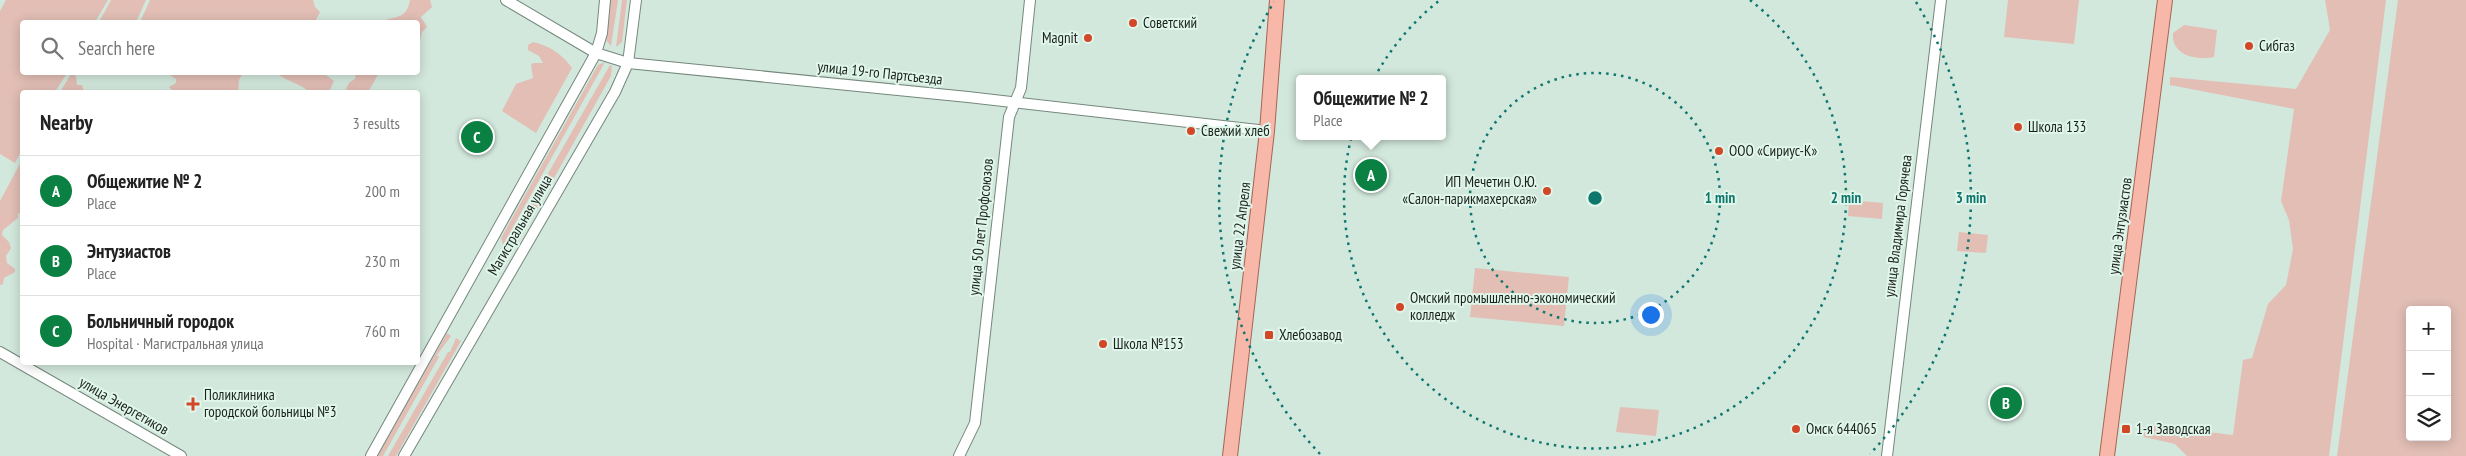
<!DOCTYPE html>
<html lang="en">
<head>
<meta charset="utf-8">
<style>
  body { margin:0; font-family:"PT Sans Narrow",sans-serif; background:#f6f6f6; color:#222 }
  .controls { position:absolute; right:15px; bottom:15px; display:grid; overflow:hidden; border-radius:5px; box-shadow:0 2px 12px #0003 }
  .controls button { width:45px; height:45px; display:grid; place-items:center; padding:0; border:0; border-bottom:1px solid #e0e0e0; background:#fff; color:#222; font:25px sans-serif }
  .you { position:absolute; left:1650px; top:314px; width:18px; height:18px; margin:-12px; border:4px solid #fff; border-radius:50%; background:#1a73e8; box-shadow:0 0 0 8px #1a73e833 }
  .badge { display:grid; place-items:center; width:32px; height:32px; border-radius:50%; background:#0b8043; color:#fff; font-size:16px; font-weight:700 }
  .pin { position:absolute; translate:-50% -50%; border:2px solid #fff; box-shadow:0 1px 5px #0006 }
  .popup { position:absolute; left:1296px; top:75px; width:150px; height:65px; box-sizing:border-box; display:grid; place-content:center; border-radius:5px; background:#fff; filter:drop-shadow(0 1px 4px #0005); font-size:16px; white-space:nowrap; color:#767676 }
  .popup b { font-size:19px; color:#222 }
  .popup::after { content:''; position:absolute; left:50%; top:100%; margin-left:-10px; border:10px solid transparent; border-top-color:#fff }
  .list { margin:0; padding:0; list-style:none }
  h2 { display:flex; justify-content:space-between; align-items:center; height:65px; margin:0; padding:0 20px; font-size:21px }
  h2 small { font-size:16px; font-weight:400; color:#767676 }
  .list li { display:grid; grid-template-columns:32px 1fr auto; gap:15px; align-items:center; box-sizing:border-box; height:70px; padding:0 20px; border-top:1px solid #e0e0e0 }
  .list b { display:block; font-size:19px; white-space:nowrap }
  .list p { margin:0; font-size:16px; white-space:nowrap; color:#767676 }
  .list em { font-size:16px; font-style:normal; color:#767676 }
  .icon { flex:none; width:28px; height:28px; fill:none; stroke:currentColor; stroke-width:2; stroke-linecap:round; stroke-linejoin:round }
  .map { position:relative; flex:none; width:2466px; height:456px; overflow:hidden }
  .search { position:absolute; background:#fff; box-shadow:0 2px 12px #0003; left:20px; top:20px; width:400px; height:55px; display:flex; align-items:center; gap:12px; box-sizing:border-box; padding:0 18px; border-radius:5px; color:#767676; font-size:19px }
  .panel { position:absolute; background:#fff; box-shadow:0 2px 12px #0003; left:20px; top:90px; width:400px; height:275px; border-radius:5px }
  .map>svg:first-child { display:block }
</style>
</head>
<body>
<div class="map">
<svg width="2466" height="456" viewBox="0 0 2466 456">
  <rect width="100%" height="100%" fill="#d3e8dd"/>
  <g fill="#e2beb5" fill-rule="evenodd">
    <path d="M 6,0 L 108,0 L 95,22 L 22,22 L 22,72 L 67,73 L 55,92 L 22,92 L 22,150 L 15,163 L 0,154 L 0,11 Z"/>
    <path d="M 111,0 L 146,0 L 136,22 L 99,22 Z"/>
    <path d="M 150,0 L 313,0 L 315,7 L 320,12 L 315,22 L 140,22 Z"/>
    <path d="M 410,0 L 430,0 L 432,7 L 421,17 L 427,27 L 422,32 L 418,48 L 418,22 L 380,22 C 395,15 406,21 410,0 Z"/>
    <path d="M 610,0 L 618,0 L 611,46 L 606,40 Z"/>
    <path d="M 622,0 L 627,0 L 622,42 L 616,47 Z"/>
    <path d="M 2008,0 L 2079,0 L 2074,44 L 2004,37 Z"/>
    <path d="M 2325,0 L 2386,0 L 2329,456 L 2187,456 L 2175,444 L 2144,437 L 2139,427 L 2156,426 L 2233,435 L 2243,360 L 2252,358 L 2268,304 L 2286,285 L 2293,249 L 2289,220 L 2281,201 L 2294,109 L 2170,85 L 2170,77 L 2296,89 L 2330,30 Z"/>
    <path d="M 2398,0 L 2466,0 L 2466,456 L 2337,456 ZM 2410,310 L 2447,310 L 2447,437 L 2410,437 Z"/>
    <path d="M 2184,25 L 2217,30 L 2214,57 C 2196,61 2171,55 2173,33 Z"/>
    <path d="M 533,42 C 550,46 562,54 572,68 L 536,133 L 502,111 L 516,84 L 533,78 L 531,65 L 533,63 L 543,63 L 539,56 L 528,50 L 528,45 Z"/>
    <path d="M 605,62 L 503,245 L 501,238 L 598,65 Z"/>
    <path d="M 610,65 L 612,66 L 611,76 L 516,246 L 506,247 Z"/>
    <path d="M 167,73 L 243,73 L 239,80 L 238,92 L 174,92 L 169,87 L 176,83 L 176,79 Z"/>
    <path d="M 277,73 L 323,73 L 334,81 L 329,92 L 309,92 C 301,83 286,82 277,73 Z"/>
    <path d="M 354,73 L 379,73 L 368,92 L 349,92 L 346,89 L 349,83 L 356,78 Z"/>
    <path d="M 71,74 L 76,76 L 77,85 L 82,85 L 84,92 L 60,92 Z"/>
    <path d="M 22,160 L 22,214 L 18,213 L 18,218 L 3,230 L 2,235 L 9,242 L 11,248 L 6,256 L 7,263 L 15,269 L 15,272 L 4,278 L 3,284 L 0,285 L 0,201 Z"/>
    <path d="M 1849,200 L 1883,203 L 1882,219 L 1848,216 Z"/>
    <path d="M 1959,232 L 1988,235 L 1986,253 L 1957,251 Z"/>
    <path d="M 1475,268 L 1569,277 L 1564,326 L 1470,317 Z"/>
    <path d="M 447,333 L 451,336 L 437,355 L 439,357 L 383,456 L 377,456 Z"/>
    <path d="M 456,338 L 461,341 L 396,456 L 388,456 L 448,352 L 450,352 Z"/>
    <path d="M 1620,407 L 1659,410 L 1656,436 L 1616,432 Z"/>
  </g>
  <g fill="none" stroke-linecap="round" stroke-linejoin="round">
    <defs>
      <g id="minor">
        <path d="M 506,0 L 596,53 L 628,63 L 968,97 L 1267,131"/>
        <path d="M 0,352 L 181,456"/>
        <path d="M 371,456 L 596,53 L 602,33 L 605,0"/>
        <path d="M 404,456 L 615,92 L 628,63 L 636,0"/>
        <path d="M 959,456 L 975,423 L 1009,117 L 1021,88 L 1030,0"/>
        <path d="M 1887,456 L 1941,0"/>
      </g>
      <g id="major">
        <path d="M 1230,456 L 1267,131 L 1277,0"/>
        <path d="M 2107,456 L 2165,0"/>
      </g>
    </defs>
    <use href="#minor" stroke="#74877d" stroke-width="12"/>
    <use href="#major" stroke="#a66554" stroke-width="16"/>
    <use href="#minor" stroke="#fff" stroke-width="10"/>
    <use href="#major" stroke="#f7b8aa" stroke-width="14"/>
  </g>
  <g fill="none" stroke="#0f766e" stroke-width="2.5" stroke-dasharray="2.5 5">
    <circle cx="1595" cy="198" r="125"/>
    <path d="M1750 0A251 251 0 1 1 1440 0"/>
    <path d="M1320 454A376 376 0 0 1 1274 2M1916 2A376 376 0 0 1 1870 454"/>
  </g>
  <g fill="#d24727" stroke="#e0f6ea" stroke-width="2">
    <circle cx="1133" cy="23" r="5"/>
    <circle cx="1088" cy="38" r="5"/>
    <circle cx="2249" cy="46" r="5"/>
    <circle cx="2018" cy="127" r="5"/>
    <circle cx="1191" cy="131" r="5"/>
    <circle cx="1719" cy="151" r="5"/>
    <circle cx="1547" cy="191" r="5"/>
    <circle cx="1400" cy="307" r="5"/>
    <rect x="1264" y="330" width="10" height="10" rx="2.5"/>
    <circle cx="1103" cy="344" r="5"/>
    <path d="M190.5 396.5h5v5h5v5h-5v5h-5v-5h-5v-5h5z"/>
    <circle cx="1796" cy="429" r="5"/>
    <rect x="2121" y="424" width="10" height="10" rx="2.5"/>
  </g>
  <g text-anchor="middle" stroke-width="4" stroke-linejoin="round" paint-order="stroke">
    <g font-size="15" fill="#1b221e" stroke="#e0f6ea" text-anchor="start">
      <text x="1143" y="28">Советский</text>
      <text x="1078" y="43" text-anchor="end">Magnit</text>
      <text x="2259" y="51">Сибгаз</text>
      <text x="2028" y="132">Школа 133</text>
      <text x="1201" y="136">Свежий хлеб</text>
      <text x="1729" y="156">ООО «Сириус-К»</text>
      <text x="1537" y="187" text-anchor="end">ИП Мечетин О.Ю.<tspan x="1537" dy="17">«Салон-парикмахерская»</tspan></text>
      <text x="1410" y="303">Омский промышленно-экономический<tspan x="1410" dy="17">колледж</tspan></text>
      <text x="1279" y="340">Хлебозавод</text>
      <text x="1113" y="349">Школа №153</text>
      <text x="204" y="400">Поликлиника<tspan x="204" dy="17">городской больницы №3</tspan></text>
      <text x="1806" y="434">Омск 644065</text>
      <text x="2136" y="434">1-я Заводская</text>
    </g>
    <g font-size="15" fill="#1b221e" stroke="#e0f6ea">
      <text transform="translate(880 73) rotate(6)" y="5">улица 19-го Партсъезда</text>
      <text transform="translate(520 225) rotate(-60)" y="5">Магистральная улица</text>
      <text transform="translate(1240 226) rotate(-83)" y="5">улица 22 Апреля</text>
      <text transform="translate(1898 226) rotate(-83)" y="5">улица Владимира Горячева</text>
      <text transform="translate(2120 226) rotate(-82)" y="5">улица Энтузиастов</text>
      <text transform="translate(981 227) rotate(-84)" y="5">улица 50 лет Профсоюзов</text>
      <text transform="translate(124 406) rotate(30)" y="5">улица Энергетиков</text>
    </g>
  </g>
  <circle cx="1595" cy="198" r="8" fill="#0f766e" stroke="#e0f6ea" stroke-width="2.5"/>
  <g font-size="15" text-anchor="middle" font-weight="bold" fill="#0f766e" stroke="#e0f6ea" stroke-width="4" stroke-linejoin="round" paint-order="stroke">
    <text x="1720" y="203">1 min</text>
    <text x="1846" y="203">2 min</text>
    <text x="1971" y="203">3 min</text>
  </g>
</svg>
<div class="controls">
<button>+</button>
<button>−</button>
<button><svg class="icon" aria-label="layers" viewBox="0 0 24 24"><path d="M12 4l9 5-9 5-9-5zM3 14l9 5 9-5"/></svg></button>
</div>
<div class="you"></div>
<div class="pin badge" style="left:1371px;top:175px">A</div>
<div class="popup"><b>Общежитие № 2</b>Place</div>
<div class="pin badge" style="left:2006px;top:403px">B</div>
<div class="pin badge" style="left:477px;top:137px">C</div>
<div class="search"><svg class="icon" aria-label="search" viewBox="0 0 24 24"><circle cx="10" cy="10" r="6"/><path d="M15 15l6 6"/></svg>Search here</div>
<section class="panel">
<h2>Nearby<small>3 results</small></h2>
<ul class="list">
<li><span class="badge">A</span><div><b>Общежитие № 2</b><p>Place</p></div><em>200 m</em></li>
<li><span class="badge">B</span><div><b>Энтузиастов</b><p>Place</p></div><em>230 m</em></li>
<li><span class="badge">C</span><div><b>Больничный городок</b><p>Hospital · Магистральная улица</p></div><em>760 m</em></li>
</ul>
</section>
</div>
</body>
</html>
